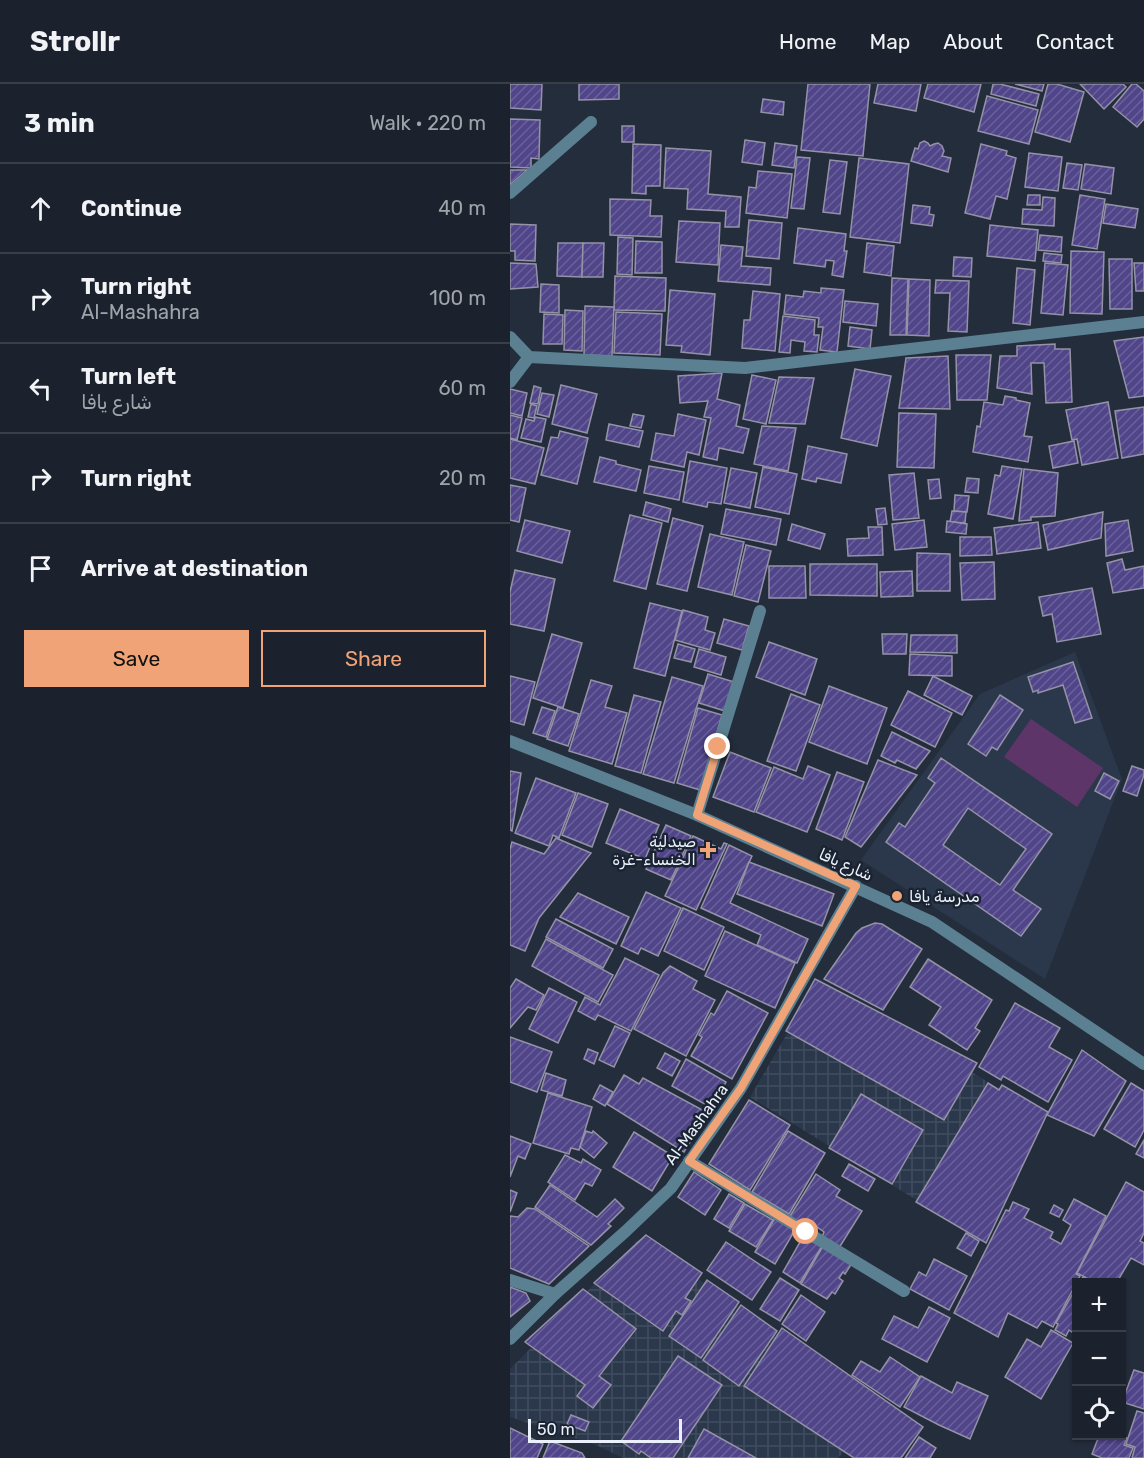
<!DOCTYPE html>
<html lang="en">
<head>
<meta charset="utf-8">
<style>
  body { margin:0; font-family:Rubik,"Noto Sans Arabic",sans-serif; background:#282f39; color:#f1f3f6 }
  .controls { position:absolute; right:18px; bottom:18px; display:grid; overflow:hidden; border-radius:0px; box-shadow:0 2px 4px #0004 }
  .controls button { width:54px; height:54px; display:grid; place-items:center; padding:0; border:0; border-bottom:2px solid #393f49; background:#1b222d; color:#f1f3f6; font:30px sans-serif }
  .scale { position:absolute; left:18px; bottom:15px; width:154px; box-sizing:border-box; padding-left:6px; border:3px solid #ebf1fb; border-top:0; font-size:16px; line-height:21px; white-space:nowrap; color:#ebf1fb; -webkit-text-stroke:4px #1a2331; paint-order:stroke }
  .stop { position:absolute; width:18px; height:18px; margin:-14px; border:4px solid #efa377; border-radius:50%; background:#fff }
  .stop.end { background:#efa377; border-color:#fff; box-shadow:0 2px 6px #0008 }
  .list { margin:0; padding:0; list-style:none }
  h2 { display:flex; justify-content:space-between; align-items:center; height:78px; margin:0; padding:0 24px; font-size:26px }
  h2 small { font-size:20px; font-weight:400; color:#a0a4aa }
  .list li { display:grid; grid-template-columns:39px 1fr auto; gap:18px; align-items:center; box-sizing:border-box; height:90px; padding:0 24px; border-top:2px solid #393f49 }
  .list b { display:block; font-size:22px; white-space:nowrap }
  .list p { margin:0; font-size:20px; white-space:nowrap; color:#a0a4aa }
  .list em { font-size:20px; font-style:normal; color:#a0a4aa }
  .actions { display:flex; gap:12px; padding:18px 24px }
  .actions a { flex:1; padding:14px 0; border:2px solid #efa377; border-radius:0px; text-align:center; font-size:21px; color:#efa377 }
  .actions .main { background:#efa377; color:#111 }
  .icon { flex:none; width:33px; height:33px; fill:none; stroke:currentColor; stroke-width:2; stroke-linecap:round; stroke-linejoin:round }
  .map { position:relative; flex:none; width:634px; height:1374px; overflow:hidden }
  header { display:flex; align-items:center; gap:36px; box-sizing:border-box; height:84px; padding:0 30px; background:#1b222d; border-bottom:2px solid #393f49 }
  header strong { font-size:28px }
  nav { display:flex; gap:33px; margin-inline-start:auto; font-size:21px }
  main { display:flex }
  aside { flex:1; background:#1b222d }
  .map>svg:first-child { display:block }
</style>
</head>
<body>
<header>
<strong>Strollr</strong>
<nav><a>Home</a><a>Map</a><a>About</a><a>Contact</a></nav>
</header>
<main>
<aside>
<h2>3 min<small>Walk · 220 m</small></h2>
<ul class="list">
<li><svg class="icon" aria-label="ahead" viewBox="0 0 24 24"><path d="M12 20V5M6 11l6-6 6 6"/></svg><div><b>Continue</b></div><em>40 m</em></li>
<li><svg class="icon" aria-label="right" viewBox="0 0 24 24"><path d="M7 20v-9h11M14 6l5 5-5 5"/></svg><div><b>Turn right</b><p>Al-Mashahra</p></div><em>100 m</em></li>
<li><svg class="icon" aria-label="left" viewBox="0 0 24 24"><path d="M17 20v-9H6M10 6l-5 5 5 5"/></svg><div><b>Turn left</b><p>شارع يافا</p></div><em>60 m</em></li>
<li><svg class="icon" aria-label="right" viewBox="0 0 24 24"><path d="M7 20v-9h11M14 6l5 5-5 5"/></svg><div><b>Turn right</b></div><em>20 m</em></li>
<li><svg class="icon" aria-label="arrive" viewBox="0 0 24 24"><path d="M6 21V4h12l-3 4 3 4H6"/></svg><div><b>Arrive at destination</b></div></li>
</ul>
<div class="actions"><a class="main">Save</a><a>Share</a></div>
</aside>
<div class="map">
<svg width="634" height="1374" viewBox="0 0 634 1374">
  <defs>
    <pattern id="industrial-grid" width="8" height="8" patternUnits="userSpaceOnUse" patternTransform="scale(1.5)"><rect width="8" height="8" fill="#2b384c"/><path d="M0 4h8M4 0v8" fill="none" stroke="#404c5e"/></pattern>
    <pattern id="building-hatch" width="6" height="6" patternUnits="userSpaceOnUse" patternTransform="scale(1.5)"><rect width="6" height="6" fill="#51458a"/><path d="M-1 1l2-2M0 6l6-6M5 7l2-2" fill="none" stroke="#6a609b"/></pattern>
  </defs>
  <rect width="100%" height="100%" fill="#242d3c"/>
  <path fill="#2b384c" d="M 565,568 L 612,695 L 535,895 L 351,776 L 470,610 Z"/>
  <g fill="url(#industrial-grid)">
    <path d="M 309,895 L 519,1023 L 455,1146 L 240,1013 Z"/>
    <path d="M 129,1155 L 377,1323 L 328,1374 L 113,1374 L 86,1361 L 0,1333 L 0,1285 Z"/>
  </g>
  <path fill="#5e3568" d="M 521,635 L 593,684 L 567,723 L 494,673 Z"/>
  <g fill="url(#building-hatch)" stroke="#9492a6" stroke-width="1.5" fill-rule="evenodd">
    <path d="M 0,0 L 32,0 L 31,26 L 0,24 Z"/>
    <path d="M 69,0 L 109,0 L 109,15 L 69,16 Z"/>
    <path d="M 298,0 L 360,0 L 353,72 L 291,66 Z"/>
    <path d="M 368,0 L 411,0 L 406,27 L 364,19 Z"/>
    <path d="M 418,0 L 471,0 L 464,28 L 414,14 Z"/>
    <path d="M 483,0 L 490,0 L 529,10 L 526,22 L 481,10 Z"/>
    <path d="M 505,0 L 534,0 L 532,7 Z"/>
    <path d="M 538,0 L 547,0 L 574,8 L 560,58 L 525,48 Z"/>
    <path d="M 570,0 L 613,0 L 616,3 L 594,25 Z"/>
    <path d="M 622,0 L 626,0 L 634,7 L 634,35 L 627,43 L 603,23 Z"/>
    <path d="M 477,12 L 528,26 L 519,60 L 468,47 Z"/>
    <path d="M 253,15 L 274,18 L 273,31 L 251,28 Z"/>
    <path d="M 0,35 L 30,36 L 29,75 L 21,74 L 21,84 L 0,83 Z"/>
    <rect x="112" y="42" width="12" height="16"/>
    <path d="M 235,56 L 255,59 L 252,81 L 232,78 Z"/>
    <path d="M 414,57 L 418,59 L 420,62 L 424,60 L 428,59 L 432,62 L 434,67 L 432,72 L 441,74 L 438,88 L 401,77 L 405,64 L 408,65 L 410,59 Z"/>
    <path d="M 265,59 L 287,62 L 284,84 L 262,81 Z"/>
    <path d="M 123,60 L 151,61 L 150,102 L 136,102 L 136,110 L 122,109 Z"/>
    <path d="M 471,60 L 497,67 L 496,71 L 506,74 L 497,115 L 486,112 L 480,135 L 455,129 Z"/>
    <path d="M 156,64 L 201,67 L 198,110 L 231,113 L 229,143 L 215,143 L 216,127 L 177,125 L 178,105 L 154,104 Z"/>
    <path d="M 519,69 L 552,73 L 548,107 L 515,103 Z"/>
    <path d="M 287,73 L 300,74 L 294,125 L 281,124 Z"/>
    <path d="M 349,74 L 399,80 L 390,159 L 340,153 Z"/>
    <path d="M 320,76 L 337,78 L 330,130 L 313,128 Z"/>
    <path d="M 557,79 L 572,81 L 568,106 L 553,104 Z"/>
    <path d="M 575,80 L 604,84 L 601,110 L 571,105 Z"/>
    <path d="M 0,86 L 17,86 L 0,101 Z"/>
    <path d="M 248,87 L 282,90 L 277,134 L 236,129 L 239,103 L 246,104 Z"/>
    <path d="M 518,111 L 530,111 L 530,121 L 517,121 Z"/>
    <path d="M 570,111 L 595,115 L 587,165 L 562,161 Z"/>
    <path d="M 533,113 L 545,114 L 544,142 L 512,140 L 513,125 L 532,126 Z"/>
    <path d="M 100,115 L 141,116 L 140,132 L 152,132 L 151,153 L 100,151 Z"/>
    <path d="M 596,120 L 628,125 L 625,144 L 593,139 Z"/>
    <path d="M 403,121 L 420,123 L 419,130 L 424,131 L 422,142 L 401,139 Z"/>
    <path d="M 239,136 L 272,139 L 269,175 L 236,172 Z"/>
    <path d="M 169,137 L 210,139 L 208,181 L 166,178 Z"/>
    <path d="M 0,140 L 26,141 L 25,177 L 5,176 L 5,167 L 0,167 Z"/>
    <path d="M 480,141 L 528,146 L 525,177 L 477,172 Z"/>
    <path d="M 288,144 L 336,150 L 334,167 L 337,167 L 333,193 L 322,191 L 324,177 L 316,176 L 315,183 L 284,179 Z"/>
    <path d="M 530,151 L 552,153 L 551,168 L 528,166 Z"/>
    <path d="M 108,153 L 123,154 L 122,191 L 107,190 Z"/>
    <path d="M 126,157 L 152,158 L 152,189 L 125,189 Z"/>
    <path d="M 48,159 L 73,159 L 72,193 L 47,192 Z"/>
    <path d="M 73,159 L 94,159 L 93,193 L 72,193 Z"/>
    <path d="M 357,159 L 384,162 L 381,192 L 354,188 Z"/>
    <path d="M 211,161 L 233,163 L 231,182 L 261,184 L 260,201 L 208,197 Z"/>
    <path d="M 561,167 L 594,168 L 592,230 L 560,229 Z"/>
    <path d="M 534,169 L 552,171 L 551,179 L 533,177 Z"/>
    <path d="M 444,173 L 462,174 L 461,193 L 443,192 Z"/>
    <path d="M 599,175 L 622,175 L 622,225 L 600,225 Z"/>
    <path d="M 0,179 L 26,180 L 28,203 L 0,205 Z"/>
    <path d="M 535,179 L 558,181 L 553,231 L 531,229 Z"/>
    <path d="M 624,179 L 634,179 L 634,207 L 626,207 Z"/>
    <path d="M 507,184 L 525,186 L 520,241 L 503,239 Z"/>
    <path d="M 105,192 L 156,194 L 155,227 L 104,226 Z"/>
    <path d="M 382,194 L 398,195 L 396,251 L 380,251 Z"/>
    <path d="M 399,195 L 420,196 L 419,252 L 397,251 Z"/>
    <path d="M 426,196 L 459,197 L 457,248 L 438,247 L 440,209 L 425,209 Z"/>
    <path d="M 31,200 L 49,201 L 49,229 L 30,228 Z"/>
    <path d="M 311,204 L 334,206 L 327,268 L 310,266 L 313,243 L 308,243 L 309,234 L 274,230 L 276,211 L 293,213 L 294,207 L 311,209 Z"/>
    <path d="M 160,206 L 205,210 L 200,271 L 171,268 L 172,262 L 156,261 Z"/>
    <path d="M 243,207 L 270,210 L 265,267 L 232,264 L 234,236 L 240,236 Z"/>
    <path d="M 335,217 L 368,220 L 366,242 L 333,238 Z"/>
    <path d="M 75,222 L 104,223 L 102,272 L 74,271 Z"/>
    <path d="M 55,226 L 73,227 L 72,267 L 54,266 Z"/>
    <path d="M 106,228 L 152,230 L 150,271 L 104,269 Z"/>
    <path d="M 34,230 L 53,231 L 52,260 L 33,260 Z"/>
    <path d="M 273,232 L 305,236 L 304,251 L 309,251 L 307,268 L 294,267 L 295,258 L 281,256 L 280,269 L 269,268 Z"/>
    <path d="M 340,243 L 362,246 L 360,265 L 338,262 Z"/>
    <path d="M 634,253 L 634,312 L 619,314 L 604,257 Z"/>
    <path d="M 545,260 L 545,265 L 560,265 L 562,318 L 536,319 L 534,279 L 521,279 L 522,310 L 487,304 L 490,272 L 507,272 L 507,262 Z"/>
    <path d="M 446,271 L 481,271 L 477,316 L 447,316 Z"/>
    <path d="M 438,272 L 440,325 L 389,324 L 396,274 Z"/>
    <path d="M 345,285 L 381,292 L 367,362 L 331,354 Z"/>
    <path d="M 212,289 L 207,315 L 230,321 L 226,342 L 239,345 L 233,369 L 209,364 L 207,376 L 193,373 L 201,334 L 194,333 L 198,317 L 170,319 L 168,292 Z"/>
    <path d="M 242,291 L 266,296 L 256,340 L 233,335 Z"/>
    <path d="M 269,293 L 304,294 L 295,340 L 259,339 Z"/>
    <path d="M 51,301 L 87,310 L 77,349 L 42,340 Z"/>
    <path d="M 24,302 L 31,304 L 28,320 L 20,319 Z"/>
    <path d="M 0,305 L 17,309 L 12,332 L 0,329 Z"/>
    <path d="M 32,309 L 44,311 L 39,333 L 27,330 Z"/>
    <path d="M 495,312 L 506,314 L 506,316 L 520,319 L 514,352 L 522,353 L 518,378 L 463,368 L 467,342 L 470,343 L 474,318 L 493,321 Z"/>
    <path d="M 598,318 L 608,374 L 572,381 L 567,355 L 562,356 L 556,326 Z"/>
    <path d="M 21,320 L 27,322 L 24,334 L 18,333 Z"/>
    <path d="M 634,323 L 634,370 L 612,374 L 605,327 Z"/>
    <path d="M 389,329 L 426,330 L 424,384 L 387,383 Z"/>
    <path d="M 123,330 L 134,332 L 131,344 L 120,342 Z"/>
    <path d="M 168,330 L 196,336 L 189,371 L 177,368 L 174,383 L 141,376 L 146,349 L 164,352 Z"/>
    <path d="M 0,331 L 12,334 L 7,356 L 0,354 Z"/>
    <path d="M 25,333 L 36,335 L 31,358 L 11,354 L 16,335 L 24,337 Z"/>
    <path d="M 99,340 L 133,347 L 129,363 L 96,356 Z"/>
    <path d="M 252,342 L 286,344 L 278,387 L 244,380 Z"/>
    <path d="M 50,347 L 78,354 L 67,400 L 31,391 L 41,353 L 48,354 Z"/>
    <path d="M 0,355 L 34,364 L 25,400 L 0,394 Z"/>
    <path d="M 564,357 L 568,379 L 543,384 L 539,362 Z"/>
    <path d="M 298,362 L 337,370 L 331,399 L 307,394 L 306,398 L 292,395 Z"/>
    <path d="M 90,373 L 106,377 L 106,380 L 131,386 L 126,407 L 84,398 Z"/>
    <path d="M 180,377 L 217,384 L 211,420 L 198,418 L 197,423 L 173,418 Z"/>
    <path d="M 139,382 L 174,388 L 169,416 L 134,409 Z"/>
    <path d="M 492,382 L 512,385 L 503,435 L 478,430 L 485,391 L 490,392 Z"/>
    <path d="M 253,383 L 287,390 L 279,430 L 245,423 Z"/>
    <path d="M 221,384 L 247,389 L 240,424 L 214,419 Z"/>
    <path d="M 514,385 L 548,389 L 545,432 L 521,433 L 521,436 L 509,437 Z"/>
    <path d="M 404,389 L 409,434 L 383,436 L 379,391 Z"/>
    <path d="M 457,394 L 469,395 L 468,409 L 455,408 Z"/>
    <path d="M 429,395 L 431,414 L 420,415 L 418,396 Z"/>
    <path d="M 0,401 L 16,404 L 9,438 L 0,436 Z"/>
    <path d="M 445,411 L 459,412 L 457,428 L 444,427 Z"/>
    <path d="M 136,418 L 161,425 L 158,438 L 133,431 Z"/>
    <path d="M 375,424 L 377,440 L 368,441 L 366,425 Z"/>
    <path d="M 216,425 L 271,435 L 266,461 L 211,450 Z"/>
    <path d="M 442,427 L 456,428 L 455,439 L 440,438 Z"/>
    <path d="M 593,428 L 591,454 L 538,466 L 533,441 Z"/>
    <path d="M 120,431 L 152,439 L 136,505 L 104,497 Z"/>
    <path d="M 163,434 L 193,442 L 177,507 L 147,500 Z"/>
    <path d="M 15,436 L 60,447 L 52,479 L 7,467 Z"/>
    <path d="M 414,436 L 417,463 L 385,466 L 382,440 Z"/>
    <path d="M 618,436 L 623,467 L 596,472 L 595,440 Z"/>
    <path d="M 437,437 L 457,440 L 456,450 L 436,448 Z"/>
    <path d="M 528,438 L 531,464 L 487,470 L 484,444 Z"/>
    <path d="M 282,440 L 315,450 L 310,465 L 278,456 Z"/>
    <path d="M 358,443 L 372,443 L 373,471 L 338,472 L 337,455 L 359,454 Z"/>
    <path d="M 200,450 L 234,458 L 222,511 L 188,503 Z"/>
    <path d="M 450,453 L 481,453 L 482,471 L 450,472 Z"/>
    <path d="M 236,461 L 261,467 L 248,518 L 224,512 Z"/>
    <path d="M 407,469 L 440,470 L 440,507 L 407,507 Z"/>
    <path d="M 612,475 L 615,486 L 634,482 L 634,504 L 603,509 L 597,479 Z"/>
    <path d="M 484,478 L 485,515 L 452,516 L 450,479 Z"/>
    <path d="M 300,480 L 367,480 L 367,512 L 300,511 Z"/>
    <path d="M 259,482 L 295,482 L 296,514 L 259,514 Z"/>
    <path d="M 5,486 L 45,495 L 34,547 L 0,540 L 0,508 Z"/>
    <path d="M 402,487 L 403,512 L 371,513 L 370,488 Z"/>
    <path d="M 582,504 L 591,550 L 547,558 L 542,530 L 533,532 L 529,513 Z"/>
    <path d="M 140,519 L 172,527 L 155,592 L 124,584 Z"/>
    <path d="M 173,526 L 198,533 L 195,546 L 205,549 L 200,566 L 165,556 Z"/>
    <path d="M 214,535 L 239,542 L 232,566 L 207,559 Z"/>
    <path d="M 42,550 L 72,559 L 53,624 L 23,614 Z"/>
    <path d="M 372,550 L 397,550 L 396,570 L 373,570 Z"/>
    <path d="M 401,551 L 447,551 L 447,569 L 400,568 Z"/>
    <path d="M 259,558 L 307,575 L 295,611 L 246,593 Z"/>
    <path d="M 168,560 L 185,565 L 181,578 L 164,574 Z"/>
    <path d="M 189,565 L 216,573 L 211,591 L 184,583 Z"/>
    <path d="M 400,570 L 442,572 L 442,592 L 399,591 Z"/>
    <path d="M 563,578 L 582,634 L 565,639 L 553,601 L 528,609 L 528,606 L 523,608 L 518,593 Z"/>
    <path d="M 198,590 L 224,598 L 215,627 L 189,619 Z"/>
    <path d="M 0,592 L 25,598 L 14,641 L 0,637 Z"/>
    <path d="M 423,592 L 462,612 L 452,631 L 414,611 Z"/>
    <path d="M 162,593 L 193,602 L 164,699 L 133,690 Z"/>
    <path d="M 81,596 L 102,602 L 95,623 L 117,629 L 102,680 L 59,667 Z"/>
    <path d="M 319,602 L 377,624 L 357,680 L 299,658 Z"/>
    <path d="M 398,607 L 442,629 L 425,663 L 381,641 Z"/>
    <path d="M 281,610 L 310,621 L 286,687 L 257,677 Z"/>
    <path d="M 124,611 L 151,618 L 131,689 L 105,682 Z"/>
    <path d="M 490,611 L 513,626 L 487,666 L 482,663 L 476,672 L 458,660 Z"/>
    <path d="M 32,623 L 45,627 L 36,653 L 23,649 Z"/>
    <path d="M 48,623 L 69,630 L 58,662 L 37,655 Z"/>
    <path d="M 188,624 L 212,631 L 190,706 L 167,699 Z"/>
    <path d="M 382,648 L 420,667 L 406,685 L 387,676 L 385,679 L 371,672 Z"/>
    <path d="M 220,668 L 261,684 L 244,728 L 203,713 Z"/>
    <path d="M 431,674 L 542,750 L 503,806 L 531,825 L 511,852 L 376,758 L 389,739 L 395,743 L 425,699 L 418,694 ZM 458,724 L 516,765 L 490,801 L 433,761 Z"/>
    <path d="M 368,676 L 407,691 L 351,763 L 335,753 Z"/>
    <path d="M 298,682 L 320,691 L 297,748 L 246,728 L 264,683 L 293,695 Z"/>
    <path d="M 622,682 L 634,686 L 634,691 L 627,712 L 613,707 Z"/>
    <path d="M 0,687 L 11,689 L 2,747 L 0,746 Z"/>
    <path d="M 327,688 L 354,698 L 332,756 L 306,745 Z"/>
    <path d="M 594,689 L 609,697 L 600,715 L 585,707 Z"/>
    <path d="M 26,694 L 66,709 L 49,754 L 43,751 L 39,762 L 5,749 Z"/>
    <path d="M 68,709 L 98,720 L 82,763 L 52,751 Z"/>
    <path d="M 110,725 L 149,741 L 135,775 L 96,759 Z"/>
    <path d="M 156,741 L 181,752 L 161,796 L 136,785 Z"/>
    <path d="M 183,752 L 211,765 L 214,759 L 217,760 L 186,826 L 155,812 Z"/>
    <path d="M 46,754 L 81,769 L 29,834 L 15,867 L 0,861 L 0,765 L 2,758 L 34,770 Z"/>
    <path d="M 219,761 L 242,772 L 220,819 L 298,855 L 287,879 L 247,861 L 251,851 L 191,824 Z"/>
    <path d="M 239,778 L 324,810 L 312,842 L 227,810 Z"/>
    <path d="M 136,808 L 171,824 L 148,872 L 131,864 L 128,870 L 111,862 Z"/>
    <path d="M 68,809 L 119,833 L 106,860 L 50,833 Z"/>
    <path d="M 173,824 L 214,843 L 194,886 L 154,867 Z"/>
    <path d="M 46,835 L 103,865 L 93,884 L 36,853 Z"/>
    <path d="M 365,839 L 372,840 L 412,865 L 373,926 L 314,895 L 346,849 L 352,844 Z"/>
    <path d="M 215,847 L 285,879 L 265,924 L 195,892 Z"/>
    <path d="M 36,855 L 103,891 L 88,918 L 22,882 Z"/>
    <path d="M 115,874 L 149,891 L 121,947 L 88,931 L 85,936 L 68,927 L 75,913 L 90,921 Z"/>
    <path d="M 418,875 L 482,916 L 465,944 L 470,947 L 457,966 L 419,941 L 431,923 L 400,903 Z"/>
    <path d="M 160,882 L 187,897 L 183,905 L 205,916 L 176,972 L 124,945 L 153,889 Z"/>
    <path d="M 6,895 L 34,911 L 26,926 L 18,923 L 0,944 L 0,904 Z"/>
    <path d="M 305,895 L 467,979 L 434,1036 L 276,947 Z"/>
    <path d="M 39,904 L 67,918 L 48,959 L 19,945 Z"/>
    <path d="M 217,907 L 258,929 L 222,995 L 181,972 L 192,953 L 189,951 L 201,929 L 204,931 Z"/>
    <path d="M 505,919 L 550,944 L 539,963 L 562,976 L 538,1018 L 493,992 L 491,996 L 469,983 Z"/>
    <path d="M 105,942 L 120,949 L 104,983 L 89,976 Z"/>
    <path d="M 0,953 L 42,968 L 27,1008 L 0,998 Z"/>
    <path d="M 78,965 L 88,969 L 84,980 L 74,975 Z"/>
    <path d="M 572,966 L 616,997 L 584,1052 L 537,1031 Z"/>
    <path d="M 155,969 L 170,977 L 162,992 L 147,984 Z"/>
    <path d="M 176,975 L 216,998 L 202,1024 L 162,1002 Z"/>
    <path d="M 36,989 L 56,996 L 52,1012 L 31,1006 Z"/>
    <path d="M 114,991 L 129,1000 L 133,994 L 198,1029 L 174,1068 L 97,1020 Z"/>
    <path d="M 478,999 L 489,1006 L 492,1001 L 538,1028 L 476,1159 L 406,1118 Z"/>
    <path d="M 621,999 L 634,1007 L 634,1046 L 625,1063 L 594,1045 Z"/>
    <path d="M 90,1001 L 103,1008 L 95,1022 L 83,1015 Z"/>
    <path d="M 38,1009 L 82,1023 L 69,1066 L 61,1064 L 59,1070 L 23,1059 Z"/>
    <path d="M 351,1010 L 413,1046 L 382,1100 L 319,1064 Z"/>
    <path d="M 239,1016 L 280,1041 L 240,1106 L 199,1080 Z"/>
    <path d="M 76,1047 L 82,1049 L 83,1047 L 97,1059 L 84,1074 L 70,1063 Z"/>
    <path d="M 278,1047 L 315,1069 L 279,1130 L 242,1108 Z"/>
    <path d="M 124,1048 L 163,1072 L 142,1107 L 103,1083 Z"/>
    <path d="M 0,1052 L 21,1060 L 15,1075 L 8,1072 L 0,1093 Z"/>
    <path d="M 634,1056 L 634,1074 L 626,1070 Z"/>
    <path d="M 55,1071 L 71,1079 L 73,1075 L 91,1086 L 82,1102 L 75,1099 L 65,1116 L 38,1098 Z"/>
    <path d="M 339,1080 L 365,1095 L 358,1107 L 332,1092 Z"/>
    <path d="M 184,1088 L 211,1106 L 195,1131 L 168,1113 Z"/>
    <path d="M 306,1090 L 330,1106 L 326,1112 L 352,1127 L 329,1164 L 312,1153 L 314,1148 L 307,1143 L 304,1148 L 280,1132 Z"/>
    <path d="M 616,1098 L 634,1108 L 634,1149 L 630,1157 L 634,1159 L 634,1181 L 621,1174 L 607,1198 L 584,1198 L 567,1189 Z"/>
    <path d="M 40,1101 L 87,1133 L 105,1115 L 114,1124 L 98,1140 L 101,1142 L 81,1161 L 25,1123 Z"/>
    <path d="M 0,1106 L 7,1109 L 0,1128 Z"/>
    <path d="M 219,1110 L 234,1119 L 219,1144 L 204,1135 Z"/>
    <path d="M 564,1115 L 596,1132 L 566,1190 L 570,1192 L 543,1243 L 532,1237 L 527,1244 L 498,1229 L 488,1253 L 444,1229 L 496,1126 L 499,1127 L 503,1118 L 519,1125 L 514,1134 L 543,1148 L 540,1154 L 551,1160 L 561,1141 L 553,1136 Z"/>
    <path d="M 235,1120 L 263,1136 L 246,1163 L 219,1147 Z"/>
    <path d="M 544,1121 L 553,1126 L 549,1133 L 540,1129 Z"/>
    <path d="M 17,1124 L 25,1125 L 79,1162 L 39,1200 L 0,1184 L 0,1132 L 8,1133 Z"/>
    <path d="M 265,1134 L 285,1146 L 265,1180 L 245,1168 Z"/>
    <path d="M 456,1149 L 469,1157 L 461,1172 L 447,1164 Z"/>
    <path d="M 136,1151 L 192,1189 L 175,1214 L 181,1217 L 172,1231 L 166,1227 L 153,1247 L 84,1199 Z"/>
    <path d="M 294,1151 L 312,1162 L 290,1199 L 273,1188 Z"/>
    <path d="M 216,1158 L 261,1188 L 242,1216 L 197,1186 Z"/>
    <path d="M 313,1162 L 342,1179 L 335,1190 L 333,1188 L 329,1194 L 333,1197 L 325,1210 L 322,1208 L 317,1215 L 291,1200 Z"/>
    <path d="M 424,1175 L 457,1192 L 439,1226 L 400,1205 L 409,1188 L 416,1192 Z"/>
    <path d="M 573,1193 L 583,1198 L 570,1198 Z"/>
    <path d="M 270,1194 L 289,1206 L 270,1237 L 250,1225 Z"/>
    <path d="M 197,1196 L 229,1218 L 191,1274 L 159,1252 Z"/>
    <path d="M 0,1203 L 16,1209 L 20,1217 L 0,1233 Z"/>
    <path d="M 566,1204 L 566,1251 L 559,1246 L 556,1252 L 545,1246 L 548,1240 L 546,1239 Z"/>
    <path d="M 73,1205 L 126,1245 L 89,1292 L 101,1301 L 83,1324 L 67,1312 L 75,1301 L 15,1258 Z"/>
    <path d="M 291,1211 L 315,1228 L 296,1257 L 272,1240 Z"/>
    <path d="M 231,1221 L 267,1247 L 229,1302 L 193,1276 Z"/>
    <path d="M 419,1223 L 440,1234 L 417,1278 L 372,1255 L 384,1232 L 408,1244 Z"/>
    <path d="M 272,1244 L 413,1343 L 391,1374 L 344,1374 L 234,1302 Z"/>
    <path d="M 541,1246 L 563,1259 L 531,1315 L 495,1293 L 517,1255 L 531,1263 Z"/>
    <path d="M 168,1272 L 212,1301 L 163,1374 L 141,1374 L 131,1367 L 129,1370 L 111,1357 Z"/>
    <path d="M 380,1273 L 410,1293 L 390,1323 L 342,1291 L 351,1277 L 370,1288 Z"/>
    <path d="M 624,1286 L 634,1289 L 634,1325 L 612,1318 Z"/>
    <path d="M 411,1292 L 442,1309 L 447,1298 L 478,1312 L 460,1355 L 429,1341 L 394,1323 Z"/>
    <path d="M 627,1327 L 634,1329 L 634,1374 L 622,1374 L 625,1363 L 616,1360 Z"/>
    <path d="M 61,1331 L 79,1338 L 75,1347 L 57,1340 Z"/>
    <path d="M 0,1344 L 33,1360 L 27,1374 L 0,1374 Z"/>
    <path d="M 194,1345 L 246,1374 L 178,1374 Z"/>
    <path d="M 589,1352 L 610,1352 L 617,1354 L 614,1361 L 623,1364 L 619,1374 L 592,1374 L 582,1370 Z"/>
    <path d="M 409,1353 L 426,1364 L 420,1374 L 395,1374 Z"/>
    <path d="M 40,1357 L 72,1369 L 75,1374 L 33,1374 Z"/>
  </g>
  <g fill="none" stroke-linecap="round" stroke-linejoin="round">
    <g stroke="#5b8091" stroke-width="12">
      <path d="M 0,109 L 81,38"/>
      <path d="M 187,731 L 250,527"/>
    </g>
    <g stroke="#5b8091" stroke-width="12">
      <path d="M 0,253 L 19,273 L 235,284 L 634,238"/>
      <path d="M 0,298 L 19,273"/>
      <path d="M 179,1077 L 394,1207"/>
      <path d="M 0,1196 L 45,1210"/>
      <path d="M 0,1255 L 45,1210 L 116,1147 L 161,1104 L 231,1004 L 346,802"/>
    </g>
    <path stroke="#5b8091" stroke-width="12" d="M 0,657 L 187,731 L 422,838 L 634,980"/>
  </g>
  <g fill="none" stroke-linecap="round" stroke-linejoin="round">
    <path stroke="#efa377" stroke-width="8" d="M 208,663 L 187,731 L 346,802 L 231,1004 L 179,1077 L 296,1148"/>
  </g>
  <g fill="#efa377" stroke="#1a2331" stroke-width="2">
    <path d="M195 757h6v6h6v6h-6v6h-6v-6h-6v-6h6z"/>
    <circle cx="387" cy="812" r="6"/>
  </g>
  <g text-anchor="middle" stroke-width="5" stroke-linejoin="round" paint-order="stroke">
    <g font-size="16" fill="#ebf1fb" stroke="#1a2331" text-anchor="end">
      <text x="186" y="763">صيدلية<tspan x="186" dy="18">الخنساء-غزة</tspan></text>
      <text x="399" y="818" text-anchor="start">مدرسة يافا</text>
    </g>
    <g font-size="16" fill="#ebf1fb" stroke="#1a2331">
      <text transform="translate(336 780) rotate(24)" y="6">شارع يافا</text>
      <text transform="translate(186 1040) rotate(-54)" y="6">Al-Mashahra</text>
    </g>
  </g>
</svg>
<div class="controls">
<button>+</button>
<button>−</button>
<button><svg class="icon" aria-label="locate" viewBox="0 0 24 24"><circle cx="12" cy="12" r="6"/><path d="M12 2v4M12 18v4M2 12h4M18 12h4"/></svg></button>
</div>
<div class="scale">50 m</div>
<div class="stop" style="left:296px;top:1148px"></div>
<div class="stop end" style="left:208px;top:663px"></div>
</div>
</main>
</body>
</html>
